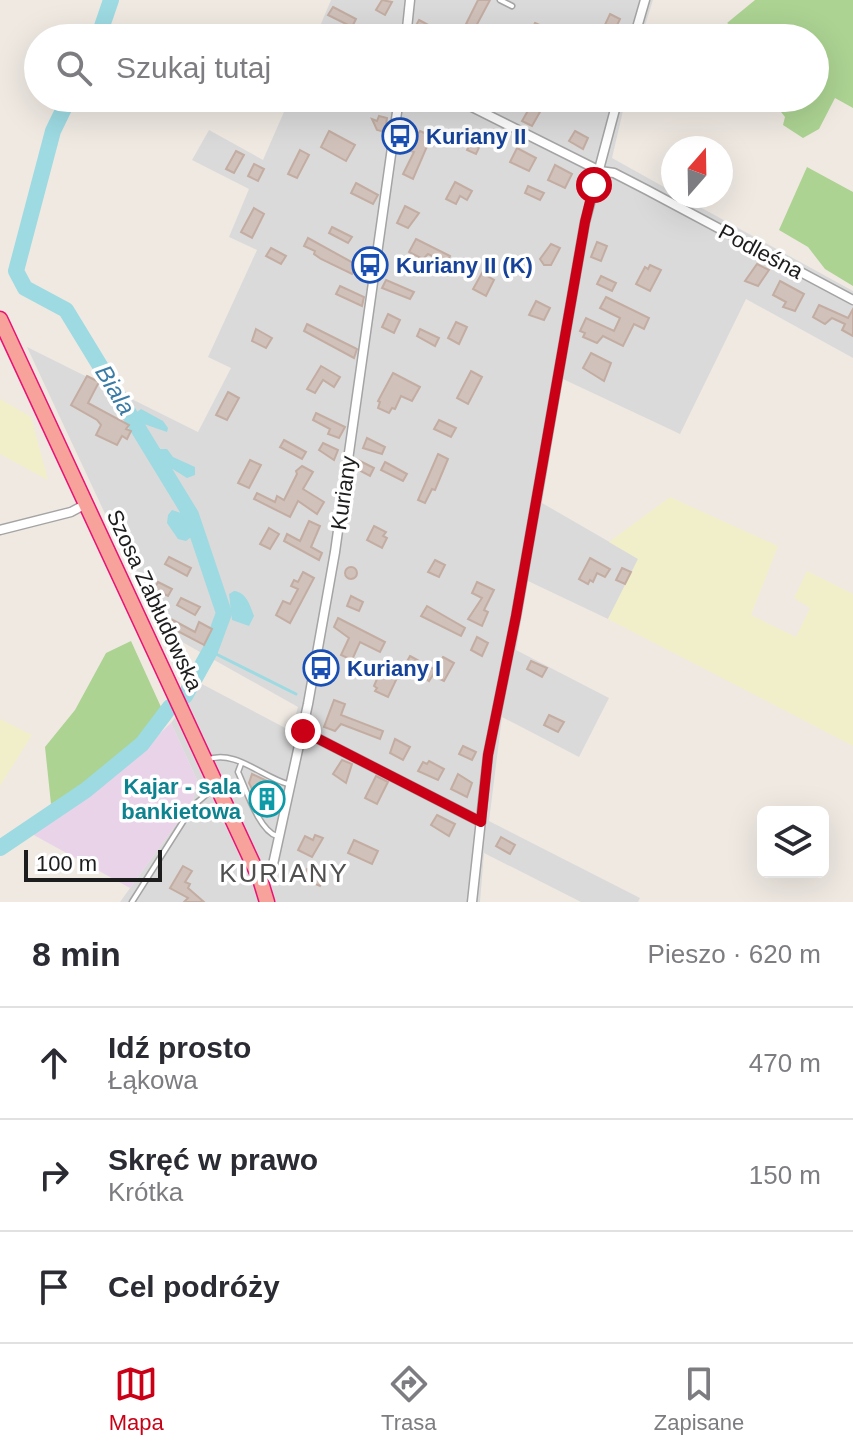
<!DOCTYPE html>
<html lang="pl">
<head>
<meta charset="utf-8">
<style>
  body { margin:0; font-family:Helvetica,sans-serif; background:#f7f7f7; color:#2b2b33 }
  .controls { position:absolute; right:24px; bottom:24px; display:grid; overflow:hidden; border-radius:12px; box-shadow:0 8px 32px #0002 }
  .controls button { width:72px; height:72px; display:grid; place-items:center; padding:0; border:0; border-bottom:2px solid #e1e1e2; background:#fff; color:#2b2b33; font:40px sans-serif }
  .compass { position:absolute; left:661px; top:136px; width:72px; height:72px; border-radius:50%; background:#fff; box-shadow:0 8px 32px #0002; rotate:20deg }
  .scale { position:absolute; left:24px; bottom:20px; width:138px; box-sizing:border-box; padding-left:8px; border:4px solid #1d1d1d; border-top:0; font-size:22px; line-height:28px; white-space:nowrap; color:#1d1d1d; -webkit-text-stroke:6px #fff; paint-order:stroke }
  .stop { position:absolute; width:24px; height:24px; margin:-18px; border:6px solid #ca0017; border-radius:50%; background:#fff }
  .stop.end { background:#ca0017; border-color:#fff; box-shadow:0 2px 8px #0008 }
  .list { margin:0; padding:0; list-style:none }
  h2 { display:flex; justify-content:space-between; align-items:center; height:104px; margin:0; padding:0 32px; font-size:34px }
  h2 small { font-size:26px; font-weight:400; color:#7c7c81 }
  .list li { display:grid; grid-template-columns:52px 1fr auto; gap:24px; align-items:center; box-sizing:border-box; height:112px; padding:0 32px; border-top:2px solid #e1e1e2 }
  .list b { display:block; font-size:30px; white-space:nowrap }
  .list p { margin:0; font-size:26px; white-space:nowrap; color:#7c7c81 }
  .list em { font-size:26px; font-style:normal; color:#7c7c81 }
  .icon { flex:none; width:44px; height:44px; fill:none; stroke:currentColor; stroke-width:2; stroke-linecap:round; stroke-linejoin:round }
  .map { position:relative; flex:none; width:853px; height:902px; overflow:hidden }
  .search { position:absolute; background:#fff; box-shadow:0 8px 32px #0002; left:24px; right:24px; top:24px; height:88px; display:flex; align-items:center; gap:20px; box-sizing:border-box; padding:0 28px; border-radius:44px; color:#7c7c81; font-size:30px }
  .sheet { height:440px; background:#fff }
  nav { display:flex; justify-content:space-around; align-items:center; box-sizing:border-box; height:112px; border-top:2px solid #e1e1e2; background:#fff; font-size:22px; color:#7c7c81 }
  nav a { display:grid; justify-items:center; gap:4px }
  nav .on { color:#ca0017 }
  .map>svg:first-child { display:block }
</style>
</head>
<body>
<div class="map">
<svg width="853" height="902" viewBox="0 0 853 902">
  <rect width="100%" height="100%" fill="#efe9e2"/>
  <g fill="#dbdada">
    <path d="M 331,0 L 653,0 L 641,38 L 315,38 Z"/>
    <path d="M 290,98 L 626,98 L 612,158 L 673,192 L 673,196 L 680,196 L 853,291 L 853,358 L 746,299 L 680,434 L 563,379 L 542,503 L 639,559 L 608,619 L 528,581 L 516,650 L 609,698 L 579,757 L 502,717 L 489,821 L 640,898 L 638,902 L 581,902 L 484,853 L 480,902 L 120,902 L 193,801 L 197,780 L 171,723 L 200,683 L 291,731 L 298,707 L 159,629 L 27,347 L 198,432 L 231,368 L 208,357 L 257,250 L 229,237 L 249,189 L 192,160 L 209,130 L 263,160 Z"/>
  </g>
  <path fill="#e9d3e8" d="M 171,723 L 197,780 L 193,801 L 130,888 L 32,834 L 144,749 Z"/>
  <g fill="#f1efca">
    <path d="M 0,399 L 31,417 L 48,480 L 0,454 Z"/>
    <path d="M 670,497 L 778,546 L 751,615 L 796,637 L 810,608 L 794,598 L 807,571 L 853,594 L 853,746 L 608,619 L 638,559 L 609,542 Z"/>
    <path d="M 0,719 L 32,735 L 0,786 Z"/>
  </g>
  <g fill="#acd392">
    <path d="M 755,0 L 853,0 L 853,108 L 835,98 L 819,129 L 803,138 L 783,125 L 785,117 L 770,98 L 815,98 L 815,38 L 751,38 L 727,23 Z"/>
    <path d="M 807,167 L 853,192 L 853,286 L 825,269 L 808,247 L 779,230 Z"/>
    <path d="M 131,641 L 161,707 L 144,736 L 93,780 L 51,804 L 45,747 L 75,710 L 106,653 Z"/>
  </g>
  <g fill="#9ddae2">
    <path d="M 141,409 L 163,421 L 168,428 L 167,432 L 141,423 L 137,412 Z"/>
    <path d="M 160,449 L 167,449 L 173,457 L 195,467 L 195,475 L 187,478 L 166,465 L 158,453 Z"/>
    <path d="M 172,510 L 184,514 L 191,537 L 186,541 L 178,539 L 167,523 L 168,515 Z"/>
    <path d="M 234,591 C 246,592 250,605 254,616 L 249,626 L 232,620 L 229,594 Z"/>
  </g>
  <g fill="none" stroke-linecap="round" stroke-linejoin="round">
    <path stroke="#9ddae2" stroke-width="3" d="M 210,651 L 296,694"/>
    <g stroke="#9ddae2" stroke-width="16">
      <path d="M 98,38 L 111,0"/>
      <path d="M 69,98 L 53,131 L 16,271 L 25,288 L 66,310 L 191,515 L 224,613 L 210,651 L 185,696"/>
      <path d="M 0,848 L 86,790 L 142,744 L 170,707"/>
    </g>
  </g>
  <g fill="#d0c1ba" stroke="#c3ada2" stroke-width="2">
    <path d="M 382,0 L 392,2 L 385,15 L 376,10 Z"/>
    <path d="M 478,0 L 490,0 L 475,28 L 466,24 Z"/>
    <path d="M 333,7 L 356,19 L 352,27 L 328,15 Z"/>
    <path d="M 610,14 L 620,19 L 613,34 L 603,29 Z"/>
    <path d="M 419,20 L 432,27 L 427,36 L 414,29 Z"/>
    <path d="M 535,23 L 551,30 L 547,38 L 530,33 Z"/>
    <path d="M 530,107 L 540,112 L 532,126 L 522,121 Z"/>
    <path d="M 379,116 L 387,118 L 385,132 L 377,130 L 372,119 L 377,121 Z"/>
    <path d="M 329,131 L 355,145 L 346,161 L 321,147 Z"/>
    <path d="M 420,131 L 437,139 L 433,146 L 428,144 L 413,179 L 403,174 L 414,152 L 411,151 L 413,145 L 411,144 Z"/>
    <path d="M 476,131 L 485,135 L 476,154 L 467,150 Z"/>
    <path d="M 575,131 L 588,138 L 583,149 L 569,141 Z"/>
    <path d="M 517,148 L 536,158 L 529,171 L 510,162 Z"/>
    <path d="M 300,150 L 309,155 L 297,178 L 288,174 Z"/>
    <path d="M 236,151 L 244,155 L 234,173 L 226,169 Z"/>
    <path d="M 254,164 L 264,169 L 258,181 L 248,176 Z"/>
    <path d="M 555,165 L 572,174 L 565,188 L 548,180 Z"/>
    <path d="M 455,182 L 472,191 L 467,200 L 460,196 L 456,204 L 446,199 Z"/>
    <path d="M 356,183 L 378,195 L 373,204 L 351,193 Z"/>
    <path d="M 528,186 L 544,193 L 540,200 L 525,193 Z"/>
    <path d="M 405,206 L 419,213 L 408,228 L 397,223 Z"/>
    <path d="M 254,208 L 264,214 L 252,238 L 241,232 Z"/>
    <path d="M 332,227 L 352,237 L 348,243 L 329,233 Z"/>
    <path d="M 308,238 L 357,265 L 352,274 L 321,259 L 314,254 L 315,251 L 304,246 Z"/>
    <path d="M 416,239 L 450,256 L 447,263 L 428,254 L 423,259 L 409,252 Z"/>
    <path d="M 597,242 L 607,246 L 601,261 L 591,257 Z"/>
    <path d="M 551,244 L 560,248 L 551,265 L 544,265 L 540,259 Z"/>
    <path d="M 271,248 L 286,256 L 281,264 L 266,256 Z"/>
    <path d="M 757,264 L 769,270 L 758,286 L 745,281 Z"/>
    <path d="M 650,265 L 661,270 L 650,291 L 636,284 L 645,267 L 648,269 Z"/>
    <path d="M 482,273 L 494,280 L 486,296 L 473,289 Z"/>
    <path d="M 601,276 L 616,283 L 612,291 L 597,284 Z"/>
    <path d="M 386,280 L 414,292 L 410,299 L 382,288 Z"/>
    <path d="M 780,281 L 804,294 L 795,311 L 783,307 L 786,302 L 773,295 Z"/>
    <path d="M 340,286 L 364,297 L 362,306 L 336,294 Z"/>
    <path d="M 606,297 L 649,318 L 644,329 L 634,324 L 623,346 L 603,336 L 597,343 L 583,337 L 585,333 L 580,331 L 586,318 L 614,331 L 620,318 L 600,308 Z"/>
    <path d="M 536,301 L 550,308 L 544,320 L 529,315 Z"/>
    <path d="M 819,305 L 848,318 L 853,309 L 853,336 L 842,330 L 845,324 L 832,318 L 825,324 L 813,317 Z"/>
    <path d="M 388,314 L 400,320 L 394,333 L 382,327 Z"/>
    <path d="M 456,322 L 467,327 L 459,344 L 448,338 Z"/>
    <path d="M 307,324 L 357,349 L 354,358 L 304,331 Z"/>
    <path d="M 256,329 L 272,338 L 266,348 L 252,341 Z"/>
    <path d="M 420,329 L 439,338 L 435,346 L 417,336 Z"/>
    <path d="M 591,353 L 611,363 L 604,381 L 583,368 Z"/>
    <path d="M 321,366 L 340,377 L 334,387 L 323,380 L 315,393 L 307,389 Z"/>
    <path d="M 471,371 L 482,377 L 468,404 L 457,398 Z"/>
    <path d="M 393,373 L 420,387 L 412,401 L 401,396 L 395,409 L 392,408 L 389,413 L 378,408 L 380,402 L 378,401 Z"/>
    <path d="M 87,376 L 99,382 L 88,403 L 129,425 L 126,429 L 131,431 L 127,439 L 122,436 L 117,445 L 96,435 L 101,425 L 97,420 L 71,405 Z"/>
    <path d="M 228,392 L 239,398 L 227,420 L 216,415 Z"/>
    <path d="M 316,413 L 345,427 L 339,438 L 328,434 L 330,429 L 313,420 Z"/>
    <path d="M 439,420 L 456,428 L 451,437 L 434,429 Z"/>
    <path d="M 367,438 L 385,447 L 382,454 L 363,448 Z"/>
    <path d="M 284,440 L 306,452 L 302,459 L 280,447 Z"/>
    <path d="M 323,443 L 338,450 L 334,460 L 319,450 Z"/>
    <path d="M 438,454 L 448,459 L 435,490 L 432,489 L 425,503 L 418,500 Z"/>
    <path d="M 250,460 L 261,465 L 249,488 L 238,483 Z"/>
    <path d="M 358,460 L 374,468 L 370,476 L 355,468 Z"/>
    <path d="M 385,462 L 407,474 L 403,481 L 381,470 Z"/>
    <path d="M 302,466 L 313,472 L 303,489 L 324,502 L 317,514 L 298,501 L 290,517 L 254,499 L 257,493 L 275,502 L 277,496 L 284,500 L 297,474 L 296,471 Z"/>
    <path d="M 309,521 L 320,526 L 311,547 L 322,553 L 319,560 L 284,541 L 287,534 L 300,541 Z"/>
    <path d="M 374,526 L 386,532 L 383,536 L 387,538 L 382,548 L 367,540 Z"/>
    <path d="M 269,528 L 279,534 L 270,549 L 260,544 Z"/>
    <path d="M 169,557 L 191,568 L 187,576 L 165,564 Z"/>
    <path d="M 590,558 L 610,569 L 605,577 L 597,573 L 593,582 L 590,580 L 588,584 L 579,579 Z"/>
    <path d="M 435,560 L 445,565 L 439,577 L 428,572 Z"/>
    <circle cx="351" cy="573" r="6"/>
    <path d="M 622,568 L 631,572 L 625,584 L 616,580 Z"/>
    <path d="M 303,572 L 314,578 L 290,623 L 276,615 L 283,601 L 290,604 L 298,589 L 291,586 L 294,580 L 298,582 Z"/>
    <path d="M 158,582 L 172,589 L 168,596 L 154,589 Z"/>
    <path d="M 477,582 L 494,590 L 484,610 L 488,612 L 482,626 L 468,619 L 482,598 L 472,593 Z"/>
    <path d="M 351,596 L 363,602 L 359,611 L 347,606 Z"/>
    <path d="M 181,598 L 200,607 L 195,615 L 177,605 Z"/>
    <path d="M 427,606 L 465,628 L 461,636 L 421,616 Z"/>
    <path d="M 169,618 L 195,632 L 199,622 L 212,629 L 204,645 L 166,625 Z"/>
    <path d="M 338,618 L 385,642 L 380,652 L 360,642 L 352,660 L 341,655 L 349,638 L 334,627 Z"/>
    <path d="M 477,637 L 488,643 L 482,656 L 471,650 Z"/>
    <path d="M 410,656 L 436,670 L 429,681 L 405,665 Z"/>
    <path d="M 443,657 L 454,663 L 444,681 L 433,676 Z"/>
    <path d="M 531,661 L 547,668 L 542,677 L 527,669 Z"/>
    <path d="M 375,667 L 397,678 L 388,697 L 375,691 L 377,688 L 374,686 L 377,679 L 371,676 Z"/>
    <path d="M 334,700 L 345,704 L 341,715 L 383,731 L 380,739 L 341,724 L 335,731 L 324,727 Z"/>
    <path d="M 549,715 L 564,722 L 558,732 L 544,725 Z"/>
    <path d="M 395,739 L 410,747 L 403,760 L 390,753 Z"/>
    <path d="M 463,746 L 476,752 L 472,760 L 459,754 Z"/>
    <path d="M 342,760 L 352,764 L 346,783 L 333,774 Z"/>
    <path d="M 429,761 L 444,769 L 438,780 L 418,771 L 423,762 L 427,764 Z"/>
    <path d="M 252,774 L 280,787 L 273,813 L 264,813 L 249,783 Z"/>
    <path d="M 458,774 L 472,783 L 467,797 L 451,789 Z"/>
    <path d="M 376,776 L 388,782 L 377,804 L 365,798 Z"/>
    <path d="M 437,815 L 455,824 L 449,836 L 431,825 Z"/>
    <path d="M 315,835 L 323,838 L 312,857 L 298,850 L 305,836 L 313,840 Z"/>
    <path d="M 501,837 L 515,845 L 510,854 L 496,846 Z"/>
    <path d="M 354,840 L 378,851 L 372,864 L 348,853 Z"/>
    <path d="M 183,866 L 192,871 L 185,882 L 190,884 L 188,888 L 204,902 L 184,902 L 188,898 L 170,888 Z"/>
    <path d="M 307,869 L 324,878 L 320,886 L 302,878 Z"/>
  </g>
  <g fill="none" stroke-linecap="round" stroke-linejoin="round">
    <defs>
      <g id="service">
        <path d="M 500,0 L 512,6"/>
        <path d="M 207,760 C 233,748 264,778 288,784"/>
        <path d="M 241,764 L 238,772 C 246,789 259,831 277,836"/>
        <path d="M 132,902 L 193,806 L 214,788"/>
      </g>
      <g id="minor">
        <path d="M 406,38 L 410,0"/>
        <path d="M 634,38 L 645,0"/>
        <path d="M 454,98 L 600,171 L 614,173 L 647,190 L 853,300"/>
        <path d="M 0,530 L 71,512 L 86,504"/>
        <path d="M 303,731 L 481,822"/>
        <path d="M 260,879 L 272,869 L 308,704 L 335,552 L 399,98"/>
        <path d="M 472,902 L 488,755 L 516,616 L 585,222 L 618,98"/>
      </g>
      <path id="trunk" d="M 0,319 L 260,879 L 267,902"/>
    </defs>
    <use href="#service" stroke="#a4a4a4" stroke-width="7"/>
    <use href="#minor" stroke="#a4a4a4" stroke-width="11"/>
    <use href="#trunk" stroke="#ea1274" stroke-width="17"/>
    <use href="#service" stroke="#fff" stroke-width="4"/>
    <use href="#minor" stroke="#fff" stroke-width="8"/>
    <use href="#trunk" stroke="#f7a39c" stroke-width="14"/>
  </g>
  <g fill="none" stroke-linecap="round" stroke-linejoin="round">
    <path stroke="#ca0017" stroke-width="10" d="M 303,731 L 481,822 L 488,755 L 516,616 L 585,222 L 594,185"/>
  </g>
  <defs>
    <symbol id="bus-ring" viewBox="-11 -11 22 22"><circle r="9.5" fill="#fff" stroke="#1a4fb4" stroke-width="1.5"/><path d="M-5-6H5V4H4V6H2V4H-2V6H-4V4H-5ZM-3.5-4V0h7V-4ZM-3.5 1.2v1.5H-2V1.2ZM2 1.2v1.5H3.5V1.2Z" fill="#1a4fb4"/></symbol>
    <symbol id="building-ring" viewBox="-11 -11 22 22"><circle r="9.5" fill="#fff" stroke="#0f9aa8" stroke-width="1.5"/><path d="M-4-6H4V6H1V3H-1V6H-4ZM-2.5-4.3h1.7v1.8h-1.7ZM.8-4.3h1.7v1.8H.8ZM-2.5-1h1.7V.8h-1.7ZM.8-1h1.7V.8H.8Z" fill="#0f9aa8"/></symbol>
  </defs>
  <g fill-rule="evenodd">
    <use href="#bus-ring" x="380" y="116" width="40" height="40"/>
    <use href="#bus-ring" x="350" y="245" width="40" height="40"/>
    <use href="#bus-ring" x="301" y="648" width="40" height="40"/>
    <use href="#building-ring" x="247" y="779" width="40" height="40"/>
  </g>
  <g text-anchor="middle" stroke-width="7" stroke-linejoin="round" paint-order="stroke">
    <g font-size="22" font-weight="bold" fill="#164399" stroke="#fff" text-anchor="start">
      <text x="426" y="144">Kuriany II</text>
      <text x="396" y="273">Kuriany II (K)</text>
      <text x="347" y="676">Kuriany I</text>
    </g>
    <g font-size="22" fill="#1d1d1d" stroke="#fff">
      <text transform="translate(761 251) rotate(28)" y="8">Podleśna</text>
      <text transform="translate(343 493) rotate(-82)" y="8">Kuriany</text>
      <text transform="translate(155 600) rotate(65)" y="8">Szosa Zabłudowska</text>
    </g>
    <g font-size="22" font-weight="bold" fill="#0d838f" stroke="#fff" text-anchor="end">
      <text x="241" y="794">Kajar - sala<tspan x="241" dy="25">bankietowa</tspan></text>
    </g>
    <g font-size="24" font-style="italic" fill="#3b7ca6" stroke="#fff">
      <text transform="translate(115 390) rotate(59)" y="8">Biala</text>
    </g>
    <g font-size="26" letter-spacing="2" fill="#505050" stroke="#fff">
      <text x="284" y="882">KURIANY</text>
    </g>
  </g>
</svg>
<div class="controls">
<button><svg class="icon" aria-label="layers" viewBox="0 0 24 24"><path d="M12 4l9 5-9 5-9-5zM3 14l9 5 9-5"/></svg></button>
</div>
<svg class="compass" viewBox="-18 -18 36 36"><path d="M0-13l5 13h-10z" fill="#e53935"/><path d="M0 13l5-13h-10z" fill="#7c7c81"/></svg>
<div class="scale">100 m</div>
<div class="stop" style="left:594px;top:185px"></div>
<div class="stop end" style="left:303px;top:731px"></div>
<div class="search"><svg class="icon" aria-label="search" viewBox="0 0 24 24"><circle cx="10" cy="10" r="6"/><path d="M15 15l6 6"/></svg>Szukaj tutaj</div>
</div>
<section class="sheet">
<h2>8 min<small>Pieszo · 620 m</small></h2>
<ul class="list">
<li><svg class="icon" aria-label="ahead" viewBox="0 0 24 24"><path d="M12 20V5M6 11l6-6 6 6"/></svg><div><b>Idź prosto</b><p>Łąkowa</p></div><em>470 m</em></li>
<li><svg class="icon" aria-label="right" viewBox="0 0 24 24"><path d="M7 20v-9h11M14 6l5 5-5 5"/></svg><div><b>Skręć w prawo</b><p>Krótka</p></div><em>150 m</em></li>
<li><svg class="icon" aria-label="arrive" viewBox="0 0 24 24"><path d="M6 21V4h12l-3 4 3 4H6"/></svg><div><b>Cel podróży</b></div></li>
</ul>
</section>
<nav>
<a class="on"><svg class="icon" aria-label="map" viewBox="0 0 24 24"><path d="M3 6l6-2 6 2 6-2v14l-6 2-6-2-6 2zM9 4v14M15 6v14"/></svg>Mapa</a>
<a><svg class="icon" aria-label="directions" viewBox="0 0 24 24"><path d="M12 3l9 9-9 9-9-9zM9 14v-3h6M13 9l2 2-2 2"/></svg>Trasa</a>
<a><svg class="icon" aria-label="saved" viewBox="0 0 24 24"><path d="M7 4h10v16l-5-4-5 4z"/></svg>Zapisane</a>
</nav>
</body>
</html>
